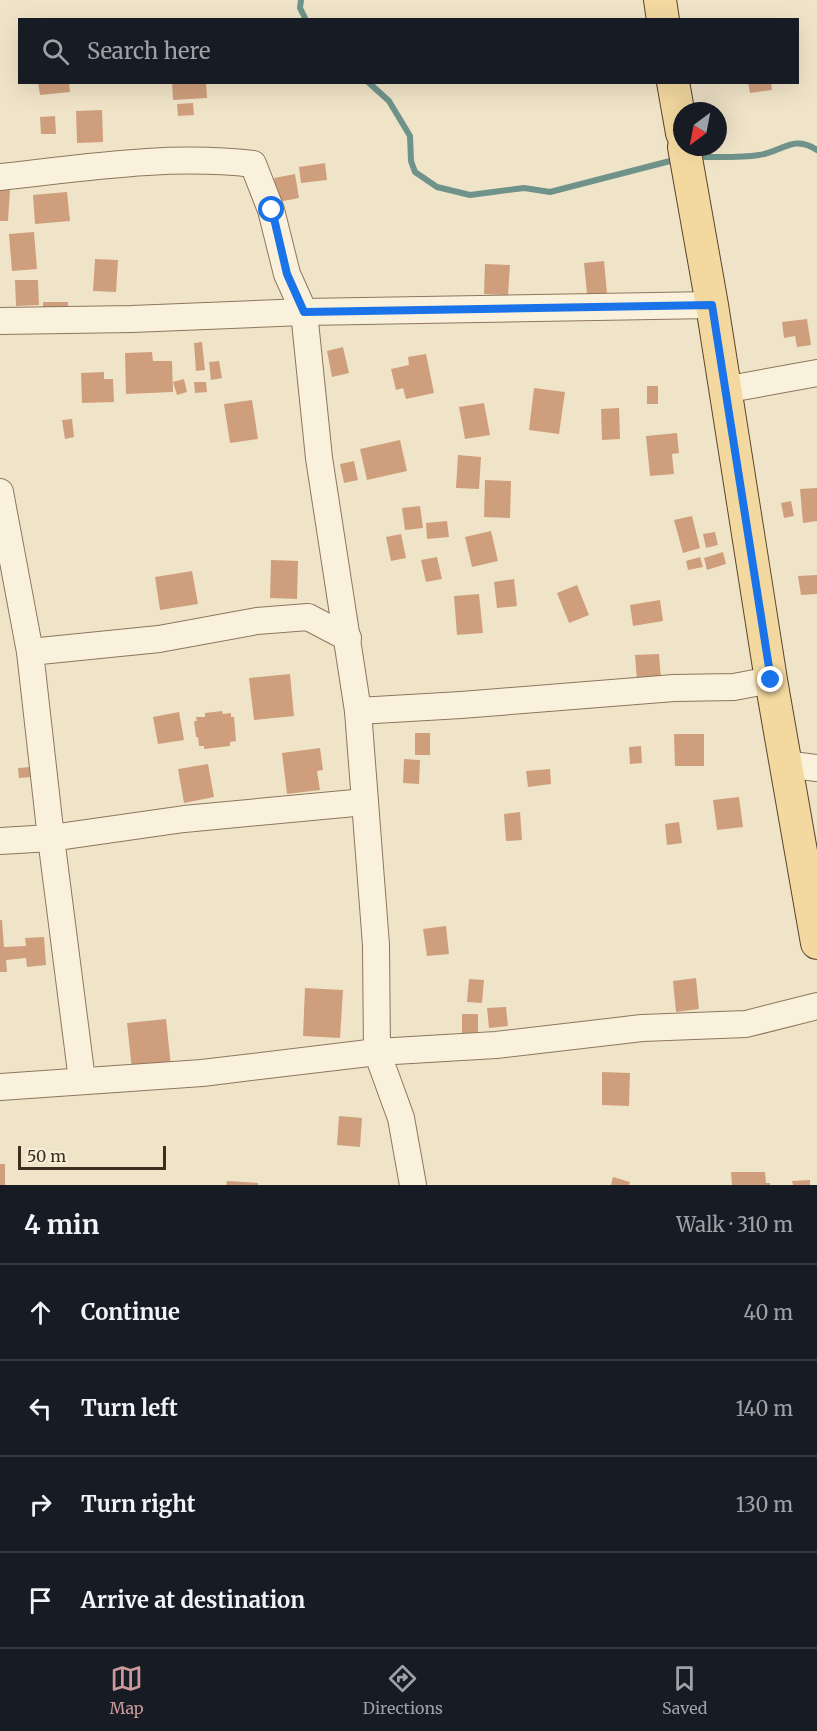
<!DOCTYPE html>
<html lang="en">
<head>
<meta charset="utf-8">
<style>
  body { margin:0; font-family:Merriweather,serif; background:#20242c; color:#f1f3f6 }
  .compass { position:absolute; left:673px; top:102px; width:54px; height:54px; border-radius:50%; background:#171b24; box-shadow:0 6px 24px #0002; rotate:212deg }
  .scale { position:absolute; left:18px; bottom:15px; width:148px; box-sizing:border-box; padding-left:6px; border:3px solid #3d2e20; border-top:0; font-size:16px; line-height:21px; white-space:nowrap; color:#3d2e20; -webkit-text-stroke:4px #f7eed8; paint-order:stroke }
  .stop { position:absolute; width:18px; height:18px; margin:-14px; border:4px solid #1a73e8; border-radius:50%; background:#fff }
  .stop.end { background:#1a73e8; border-color:#fff; box-shadow:0 2px 6px #0008 }
  .list { margin:0; padding:0; list-style:none }
  h2 { display:flex; justify-content:space-between; align-items:center; height:78px; margin:0; padding:0 24px; font-size:26px }
  h2 small { font-size:20px; font-weight:400; color:#9ea1a6 }
  .list li { display:grid; grid-template-columns:39px 1fr auto; gap:18px; align-items:center; box-sizing:border-box; height:96px; padding:0 24px; border-top:2px solid #363941 }
  .list b { display:block; font-size:22px; white-space:nowrap }
  .list em { font-size:20px; font-style:normal; color:#9ea1a6 }
  .icon { flex:none; width:33px; height:33px; fill:none; stroke:currentColor; stroke-width:2; stroke-linecap:round; stroke-linejoin:round }
  .map { position:relative; flex:none; width:817px; height:1185px; overflow:hidden }
  .search { position:absolute; background:#171b24; box-shadow:0 6px 24px #0002; left:18px; right:18px; top:18px; height:66px; display:flex; align-items:center; gap:15px; box-sizing:border-box; padding:0 21px; border-radius:0px; color:#9ea1a6; font-size:22px }
  .sheet { height:462px; background:#171b24 }
  nav { display:flex; justify-content:space-around; align-items:center; box-sizing:border-box; height:84px; border-top:2px solid #363941; background:#171b24; font-size:16px; color:#9ea1a6 }
  nav a { display:grid; justify-items:center; gap:3px }
  nav .on { color:#cc999b }
  .map>svg:first-child { display:block }
</style>
</head>
<body>
<div class="map">
<svg width="817" height="1185" viewBox="0 0 817 1185">
  <rect width="100%" height="100%" fill="#f0e4c8"/>
  <g fill="none" stroke-linecap="round" stroke-linejoin="round">
    <g stroke="#6f938a" stroke-width="6">
      <path d="M 301,0 L 300,8 L 306,20"/>
      <path d="M 368,82 L 389,101 L 410,136 L 411,161 L 415,172 L 437,187 L 470,195 L 524,188 L 550,192 L 674,160"/>
      <path d="M 701,157 C 720,157 740,158 759,155 C 782,152 793,134 817,150"/>
    </g>
  </g>
  <g fill="#cf9f7d">
    <path d="M 38,82 L 69,82 L 70,92 L 40,95 Z"/>
    <path d="M 172,82 L 206,82 L 207,98 L 173,100 Z"/>
    <path d="M 748,82 L 771,82 L 772,90 L 750,93 Z"/>
    <path d="M 193,103 L 194,115 L 178,116 L 177,104 Z"/>
    <path d="M 102,110 L 103,142 L 77,143 L 76,111 Z"/>
    <path d="M 55,116 L 56,134 L 41,134 L 40,117 Z"/>
    <path d="M 325,163 L 327,180 L 301,183 L 299,167 Z"/>
    <path d="M 295,174 L 299,198 L 278,202 L 274,178 Z"/>
    <path d="M 0,190 L 10,190 L 8,221 L 0,221 Z"/>
    <path d="M 67,192 L 70,221 L 35,224 L 33,195 Z"/>
    <path d="M 34,232 L 37,269 L 12,271 L 9,234 Z"/>
    <path d="M 95,259 L 118,260 L 116,292 L 93,291 Z"/>
    <path d="M 604,261 L 607,293 L 587,294 L 584,263 Z"/>
    <path d="M 485,264 L 510,265 L 508,295 L 484,294 Z"/>
    <path d="M 15,280 L 38,280 L 39,305 L 16,306 Z"/>
    <rect x="43" y="302" width="25" height="11"/>
    <path d="M 807,319 L 811,345 L 797,347 L 795,336 L 784,338 L 782,322 Z"/>
    <path d="M 202,342 L 205,370 L 196,371 L 194,343 Z"/>
    <path d="M 343,347 L 349,373 L 332,377 L 327,351 Z"/>
    <path d="M 152,352 L 153,361 L 172,361 L 173,392 L 126,394 L 125,353 Z"/>
    <path d="M 426,354 L 434,393 L 406,399 L 403,388 L 396,390 L 391,369 L 409,365 L 408,357 Z"/>
    <path d="M 219,361 L 222,378 L 211,380 L 209,362 Z"/>
    <path d="M 104,372 L 104,379 L 113,379 L 114,402 L 82,403 L 81,373 Z"/>
    <path d="M 184,379 L 187,392 L 177,395 L 173,382 Z"/>
    <path d="M 194,382 L 206,382 L 207,392 L 195,393 Z"/>
    <rect x="647" y="386" width="11" height="18"/>
    <path d="M 534,388 L 565,392 L 559,434 L 529,430 Z"/>
    <path d="M 252,400 L 258,439 L 230,443 L 224,404 Z"/>
    <path d="M 484,403 L 490,435 L 465,439 L 459,407 Z"/>
    <path d="M 619,408 L 620,439 L 602,440 L 601,409 Z"/>
    <path d="M 72,419 L 74,437 L 65,439 L 62,420 Z"/>
    <path d="M 677,433 L 679,453 L 672,454 L 674,474 L 650,476 L 646,436 Z"/>
    <path d="M 400,440 L 407,471 L 367,480 L 360,449 Z"/>
    <path d="M 458,455 L 481,457 L 479,489 L 456,488 Z"/>
    <path d="M 354,461 L 358,480 L 344,483 L 340,464 Z"/>
    <path d="M 485,480 L 511,481 L 510,518 L 484,517 Z"/>
    <path d="M 817,488 L 817,521 L 803,523 L 800,489 Z"/>
    <path d="M 791,501 L 794,516 L 784,518 L 781,503 Z"/>
    <path d="M 420,506 L 423,528 L 405,530 L 402,508 Z"/>
    <path d="M 692,516 L 700,548 L 683,553 L 674,520 Z"/>
    <path d="M 447,521 L 449,537 L 427,539 L 426,523 Z"/>
    <path d="M 491,531 L 498,561 L 472,567 L 465,537 Z"/>
    <path d="M 715,532 L 718,545 L 706,548 L 703,534 Z"/>
    <path d="M 401,534 L 406,558 L 391,561 L 386,537 Z"/>
    <path d="M 723,552 L 726,564 L 707,570 L 704,558 Z"/>
    <path d="M 437,557 L 442,579 L 426,582 L 421,560 Z"/>
    <path d="M 700,557 L 703,567 L 688,570 L 686,561 Z"/>
    <path d="M 271,560 L 298,561 L 297,599 L 270,598 Z"/>
    <path d="M 192,571 L 198,604 L 160,610 L 155,577 Z"/>
    <path d="M 817,575 L 817,594 L 801,595 L 798,576 Z"/>
    <path d="M 514,579 L 517,606 L 497,608 L 494,582 Z"/>
    <path d="M 577,585 L 589,615 L 569,623 L 557,593 Z"/>
    <path d="M 479,594 L 483,633 L 457,635 L 454,596 Z"/>
    <path d="M 660,600 L 663,621 L 633,626 L 630,605 Z"/>
    <path d="M 659,654 L 661,679 L 637,681 L 635,655 Z"/>
    <path d="M 290,674 L 294,716 L 254,720 L 249,678 Z"/>
    <path d="M 222,711 L 223,714 L 231,713 L 231,717 L 234,717 L 236,741 L 230,742 L 230,746 L 204,749 L 204,746 L 199,746 L 198,737 L 196,737 L 194,721 L 197,721 L 196,717 L 205,717 L 205,713 Z"/>
    <path d="M 179,712 L 184,740 L 158,744 L 153,717 Z"/>
    <rect x="415" y="733" width="15" height="22"/>
    <path d="M 674,734 L 704,734 L 704,766 L 675,766 Z"/>
    <path d="M 641,746 L 642,763 L 630,764 L 629,747 Z"/>
    <path d="M 320,748 L 323,770 L 317,771 L 320,790 L 287,794 L 282,753 Z"/>
    <path d="M 404,759 L 420,760 L 419,784 L 403,783 Z"/>
    <path d="M 208,764 L 214,797 L 184,803 L 178,769 Z"/>
    <path d="M 31,767 L 32,777 L 19,778 L 18,768 Z"/>
    <path d="M 550,769 L 551,784 L 528,787 L 526,771 Z"/>
    <path d="M 739,797 L 743,827 L 717,830 L 713,800 Z"/>
    <path d="M 520,812 L 522,840 L 506,841 L 504,814 Z"/>
    <path d="M 679,822 L 682,843 L 667,845 L 665,824 Z"/>
    <path d="M 0,920 L 2,920 L 4,947 L 26,946 L 25,938 L 44,937 L 46,965 L 27,967 L 26,958 L 6,960 L 7,972 L 0,972 Z"/>
    <path d="M 446,926 L 449,954 L 427,956 L 423,929 Z"/>
    <path d="M 696,978 L 699,1009 L 676,1012 L 673,981 Z"/>
    <path d="M 469,979 L 484,980 L 482,1003 L 467,1002 Z"/>
    <path d="M 305,988 L 343,990 L 340,1038 L 303,1036 Z"/>
    <path d="M 506,1007 L 508,1026 L 489,1028 L 487,1008 Z"/>
    <rect x="462" y="1014" width="16" height="26"/>
    <path d="M 166,1019 L 171,1066 L 132,1070 L 127,1023 Z"/>
    <path d="M 602,1072 L 630,1073 L 629,1106 L 602,1105 Z"/>
    <path d="M 339,1116 L 362,1118 L 360,1147 L 337,1145 Z"/>
    <rect x="0" y="1164" width="5" height="21"/>
    <path d="M 731,1172 L 765,1172 L 766,1183 L 770,1183 L 770,1185 L 732,1185 Z"/>
    <path d="M 613,1177 L 630,1182 L 629,1185 L 611,1185 Z"/>
    <path d="M 810,1180 L 810,1185 L 793,1185 L 792,1181 Z"/>
    <path d="M 227,1181 L 258,1183 L 258,1185 L 226,1185 Z"/>
  </g>
  <g fill="none" stroke-linecap="round" stroke-linejoin="round">
    <defs>
      <g id="minor">
        <path d="M 0,177 C 83,168 169,154 253,164 L 271,210 L 287,274 L 304,312 L 319,458 L 358,711 L 376,945 L 377,1052 L 401,1118 L 413,1185"/>
        <path d="M 0,321 L 132,319 L 304,312 L 712,305"/>
        <path d="M 724,390 L 817,373"/>
        <path d="M 0,492 L 30,652 L 51,838 L 82,1080"/>
        <path d="M 30,652 L 159,639 L 257,621 L 308,617 L 348,638"/>
        <path d="M 358,711 L 461,705 L 674,688 L 734,687 L 771,680"/>
        <path d="M 785,764 L 817,768"/>
        <path d="M 0,841 L 51,838 L 184,819 L 365,802"/>
        <path d="M 0,1087 L 202,1073 L 377,1052 L 496,1045 L 642,1028 L 746,1024 L 817,1006"/>
      </g>
      <g id="major">
        <path d="M 660,0 L 663,20"/>
        <path d="M 673,82 L 682,133"/>
        <path d="M 684,147 L 712,305 L 771,680 L 817,943"/>
      </g>
    </defs>
    <use href="#minor" stroke="#8d765c" stroke-width="28"/>
    <use href="#major" stroke="#5b4430" stroke-width="34"/>
    <use href="#minor" stroke="#faf1dc" stroke-width="26"/>
    <use href="#major" stroke="#f3d9a0" stroke-width="32"/>
  </g>
  <g fill="none" stroke-linecap="round" stroke-linejoin="round">
    <path stroke="#1a73e8" stroke-width="8" d="M 272,210 L 287,274 L 304,312 L 712,305 L 771,680"/>
  </g>
</svg>
<svg class="compass" viewBox="-18 -18 36 36"><path d="M0-13l5 13h-10z" fill="#e53935"/><path d="M0 13l5-13h-10z" fill="#9ea1a6"/></svg>
<div class="scale">50 m</div>
<div class="stop" style="left:272px;top:210px"></div>
<div class="stop end" style="left:771px;top:680px"></div>
<div class="search"><svg class="icon" aria-label="search" viewBox="0 0 24 24"><circle cx="10" cy="10" r="6"/><path d="M15 15l6 6"/></svg>Search here</div>
</div>
<section class="sheet">
<h2>4 min<small>Walk · 310 m</small></h2>
<ul class="list">
<li><svg class="icon" aria-label="ahead" viewBox="0 0 24 24"><path d="M12 20V5M6 11l6-6 6 6"/></svg><div><b>Continue</b></div><em>40 m</em></li>
<li><svg class="icon" aria-label="left" viewBox="0 0 24 24"><path d="M17 20v-9H6M10 6l-5 5 5 5"/></svg><div><b>Turn left</b></div><em>140 m</em></li>
<li><svg class="icon" aria-label="right" viewBox="0 0 24 24"><path d="M7 20v-9h11M14 6l5 5-5 5"/></svg><div><b>Turn right</b></div><em>130 m</em></li>
<li><svg class="icon" aria-label="arrive" viewBox="0 0 24 24"><path d="M6 21V4h12l-3 4 3 4H6"/></svg><div><b>Arrive at destination</b></div></li>
</ul>
</section>
<nav>
<a class="on"><svg class="icon" aria-label="map" viewBox="0 0 24 24"><path d="M3 6l6-2 6 2 6-2v14l-6 2-6-2-6 2zM9 4v14M15 6v14"/></svg>Map</a>
<a><svg class="icon" aria-label="directions" viewBox="0 0 24 24"><path d="M12 3l9 9-9 9-9-9zM9 14v-3h6M13 9l2 2-2 2"/></svg>Directions</a>
<a><svg class="icon" aria-label="saved" viewBox="0 0 24 24"><path d="M7 4h10v16l-5-4-5 4z"/></svg>Saved</a>
</nav>
</body>
</html>
